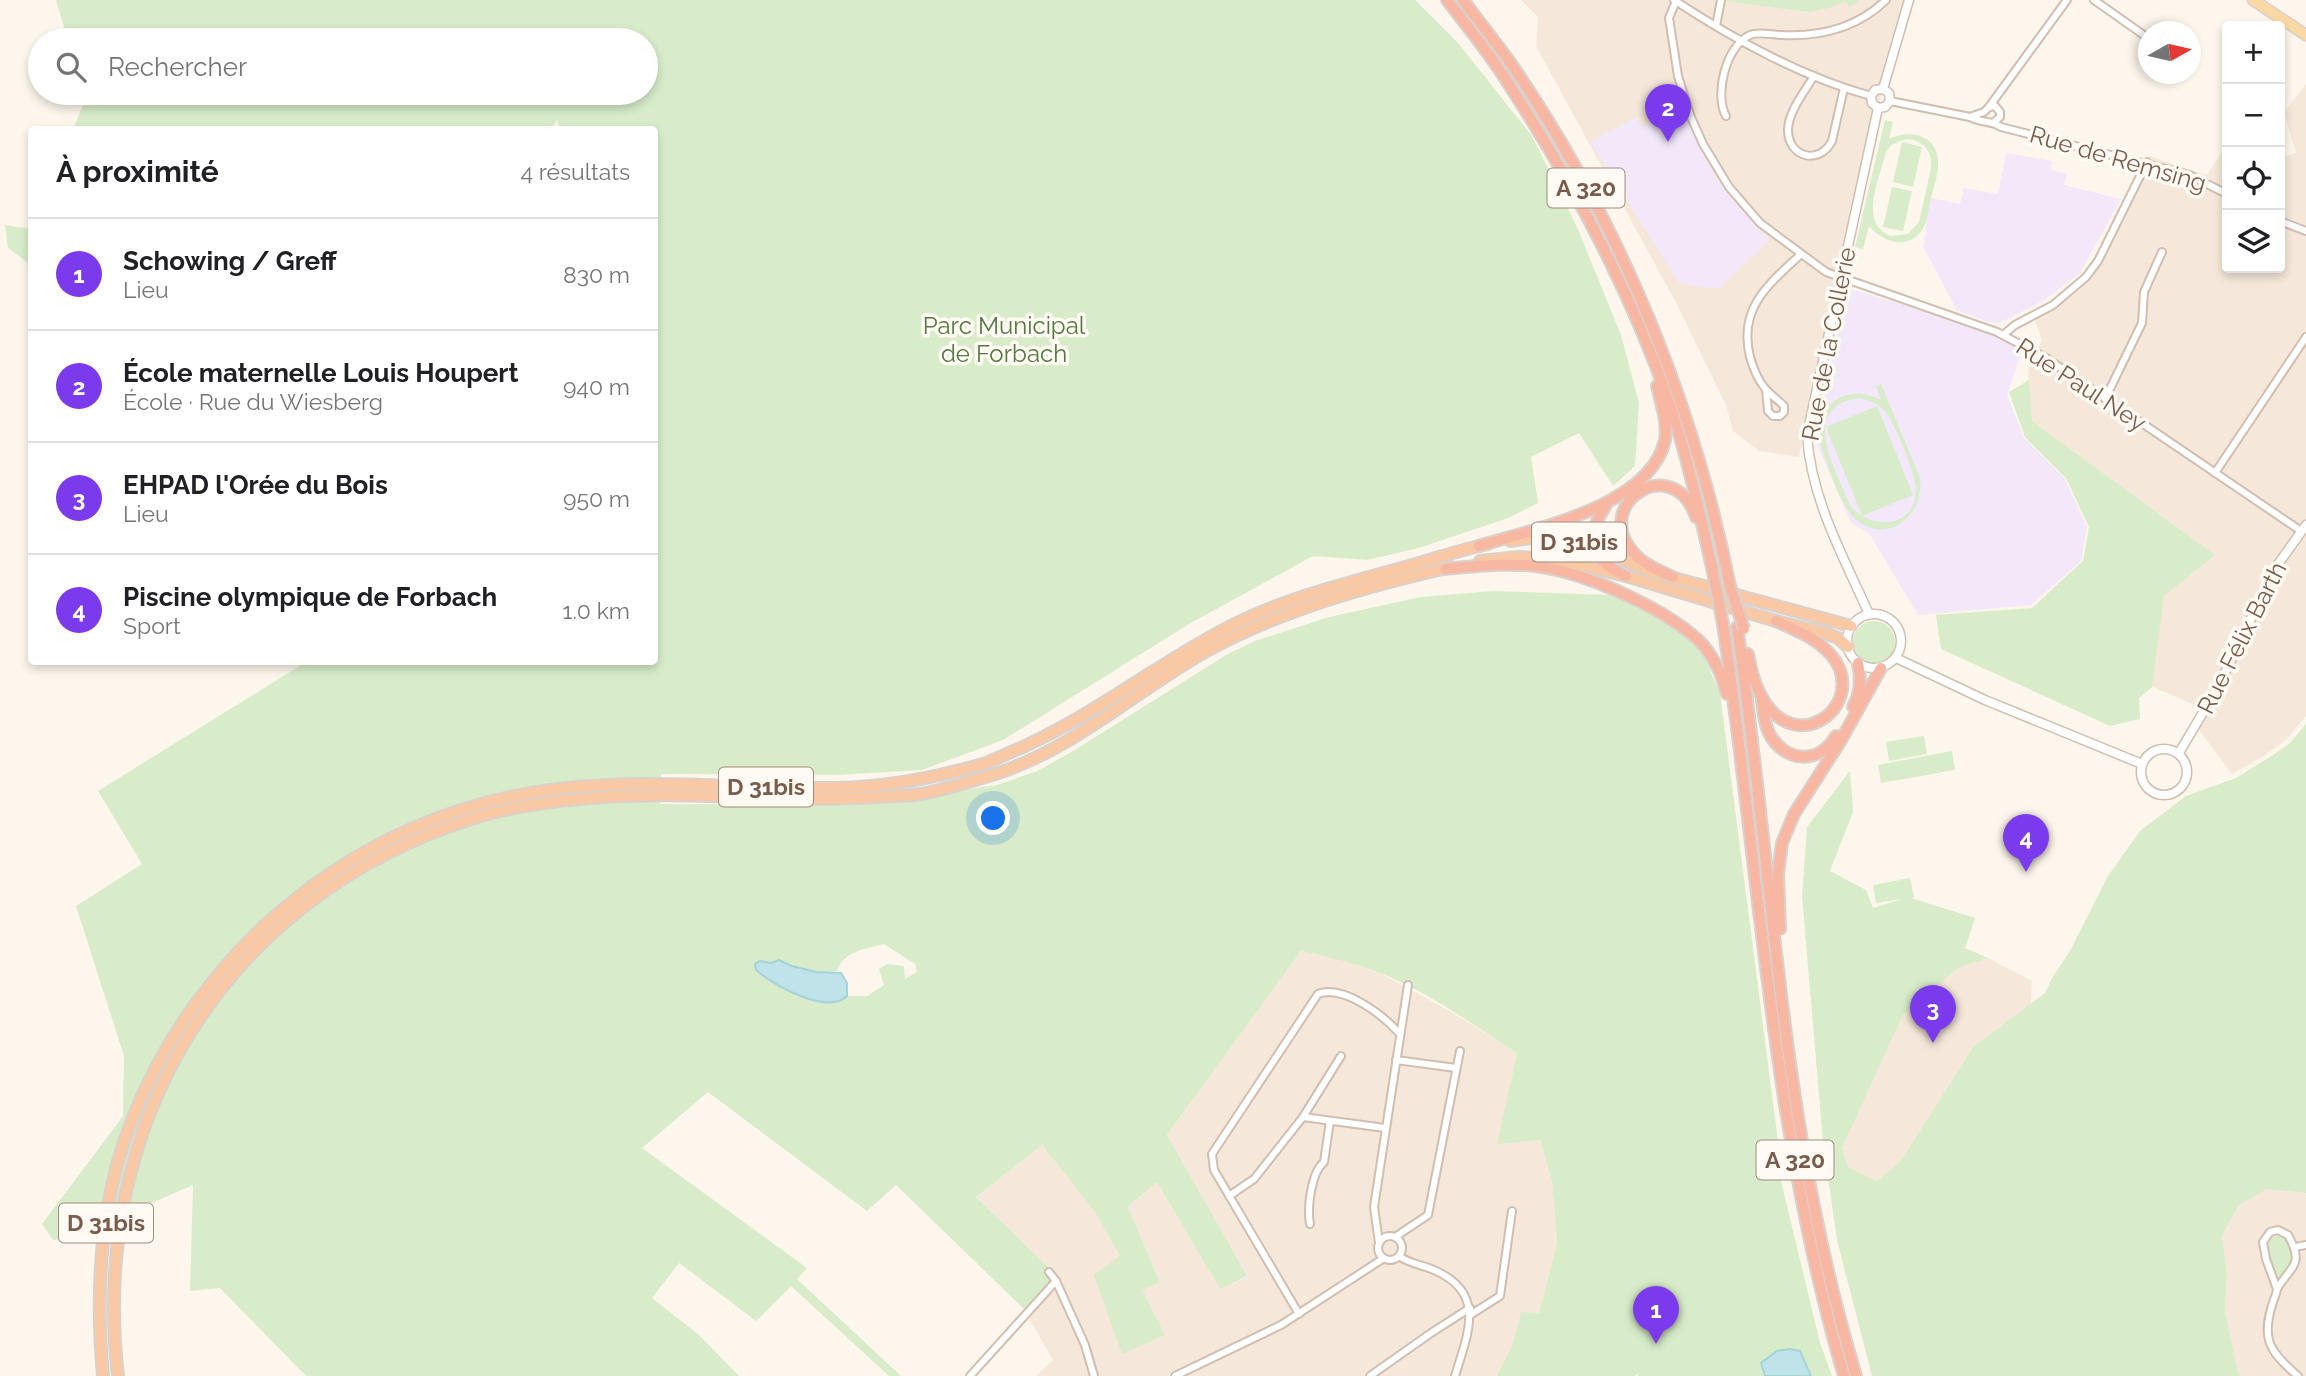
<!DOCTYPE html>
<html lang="fr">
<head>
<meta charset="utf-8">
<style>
  body { margin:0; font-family:Raleway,sans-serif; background:#f6f6f6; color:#202124 }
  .controls { position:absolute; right:21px; top:21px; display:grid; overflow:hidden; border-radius:7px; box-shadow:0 4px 10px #0003 }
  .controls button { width:63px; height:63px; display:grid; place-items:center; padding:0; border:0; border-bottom:2px solid #e0e0e0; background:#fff; color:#202124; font:35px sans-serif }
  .compass { position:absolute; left:2138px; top:21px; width:63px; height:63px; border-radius:50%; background:#fff; box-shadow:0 4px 10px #0003; rotate:82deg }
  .you { position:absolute; left:994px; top:819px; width:24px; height:24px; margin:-18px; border:5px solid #fff; border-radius:50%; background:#1a73e8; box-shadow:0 0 0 10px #1a73e833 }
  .badge { display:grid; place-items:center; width:46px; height:46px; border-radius:50%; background:#7c3aed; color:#fff; font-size:23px; font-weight:700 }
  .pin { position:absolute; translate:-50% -58px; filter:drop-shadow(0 2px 4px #0008) }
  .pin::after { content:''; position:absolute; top:37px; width:24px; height:21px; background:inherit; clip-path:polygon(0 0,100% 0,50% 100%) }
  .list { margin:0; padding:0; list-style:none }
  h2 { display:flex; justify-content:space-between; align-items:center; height:91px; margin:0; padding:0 28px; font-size:30px }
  h2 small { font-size:23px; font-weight:400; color:#757577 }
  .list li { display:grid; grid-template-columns:46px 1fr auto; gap:21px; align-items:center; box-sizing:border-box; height:112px; padding:0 28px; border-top:2px solid #e0e0e0 }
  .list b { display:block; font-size:26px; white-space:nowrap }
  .list p { margin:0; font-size:23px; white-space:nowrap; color:#757577 }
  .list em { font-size:23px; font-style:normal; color:#757577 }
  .icon { flex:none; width:38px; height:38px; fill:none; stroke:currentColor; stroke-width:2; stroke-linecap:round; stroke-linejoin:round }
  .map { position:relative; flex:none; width:2306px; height:1376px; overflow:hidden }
  .search { position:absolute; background:#fff; box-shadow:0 4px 10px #0003; left:28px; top:28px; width:630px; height:77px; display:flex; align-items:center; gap:18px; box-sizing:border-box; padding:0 24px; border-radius:38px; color:#757577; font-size:26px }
  .panel { position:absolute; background:#fff; box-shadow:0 4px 10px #0003; left:28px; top:126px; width:630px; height:539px; border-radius:7px }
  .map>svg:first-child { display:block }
</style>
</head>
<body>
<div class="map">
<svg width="2306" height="1376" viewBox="0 0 2306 1376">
  <rect width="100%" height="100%" fill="#fdf6ec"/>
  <g fill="#f5e8da">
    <path d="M 1521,0 L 1904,0 L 1839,270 L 1799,457 L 1759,451 L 1733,431 L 1726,405 L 1675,301 L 1536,46 L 1538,17 Z"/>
    <path d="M 2306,84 L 2306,716 L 2287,739 L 2267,754 L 2232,774 L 2193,722 L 2201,708 L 2151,686 L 2164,596 L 2214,555 L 2032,421 L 2028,370 L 2042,340 L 2035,320 L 2075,293 L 2091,276 L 2108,251 L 2149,156 L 2207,175 L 2223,150 L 2227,153 L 2227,268 L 2280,268 L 2280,158 L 2296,153 L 2284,112 Z"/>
    <path d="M 1301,951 L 1345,961 L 1382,974 L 1455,1014 L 1517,1053 L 1498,1143 L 1540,1140 L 1552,1181 L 1557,1243 L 1539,1313 L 1521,1313 L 1512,1346 L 1497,1376 L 1036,1376 L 1053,1360 L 1024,1309 L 1055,1275 L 976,1197 L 1042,1145 L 1095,1212 L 1141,1290 L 1160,1281 L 1128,1207 L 1157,1182 L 1220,1289 L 1247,1277 L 1167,1135 Z"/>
    <path d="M 1988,958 L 2032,981 L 2031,1006 L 1973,1047 L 1900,1162 L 1877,1181 L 1848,1167 L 1842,1148 L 1903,1015 L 1958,968 Z"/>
    <path d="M 2267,1189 L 2306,1193 L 2306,1376 L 2241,1376 L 2238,1372 L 2225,1312 L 2227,1273 L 2222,1236 L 2238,1206 Z"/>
  </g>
  <g fill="#f3e8fa">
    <path d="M 1683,107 L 1715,177 L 1770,240 L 1718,289 L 1679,283 L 1590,142 L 1637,117 L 1643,127 Z"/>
    <path d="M 2006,153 L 2052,161 L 2051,170 L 2067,174 L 2064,185 L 2121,199 L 2080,273 L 2045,300 L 2000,323 L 1988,322 L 1957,310 L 1923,247 L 1927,225 L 1925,223 L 1931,198 L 1960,204 L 1964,188 L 1998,194 Z"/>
    <path d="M 1847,288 L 1965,323 L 2023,348 L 2007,395 L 2024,438 L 2065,479 L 2087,527 L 2081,561 L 2031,605 L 1918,615 L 1869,533 L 1851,523 L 1815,440 Z"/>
  </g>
  <g fill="#d8ecc9" fill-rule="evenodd">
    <path d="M 56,0 L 1415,0 L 1459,44 L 1532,136 L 1577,227 L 1621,335 L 1639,403 L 1635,466 L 1613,486 L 1579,433 L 1531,457 L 1538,503 L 1508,518 L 1419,548 L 1367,560 L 1313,556 L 1189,624 L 1003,740 L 922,770 L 838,775 L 661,774 L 660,804 L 853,805 L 997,785 L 1037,771 L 1070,753 L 1226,655 L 1255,641 L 1329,617 L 1421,597 L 1493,591 L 1611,595 L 1668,624 L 1700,647 L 1720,693 L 1779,1149 L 1781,1181 L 1820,1343 L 1832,1376 L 1637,1376 L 1639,1373 L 1635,1376 L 1497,1376 L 1512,1346 L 1521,1312 L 1539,1313 L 1557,1243 L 1552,1181 L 1540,1140 L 1497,1144 L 1517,1053 C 1473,1025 1429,992 1380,973 C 1355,963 1328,957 1301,951 L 1167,1135 L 1247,1276 L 1220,1289 L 1157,1182 L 1128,1207 L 1160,1282 L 1142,1290 L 1165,1335 L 1122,1354 L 1094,1275 L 1120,1256 L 1095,1212 L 1042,1145 L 976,1197 L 1056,1275 L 1024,1309 L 896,1185 L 867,1211 L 708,1092 L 642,1148 L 807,1268 L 797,1279 L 901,1376 L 889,1376 L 791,1286 L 756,1321 L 679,1263 L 652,1298 L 699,1335 L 739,1376 L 306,1376 L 220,1288 L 190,1291 L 193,1185 L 71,1238 L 53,1240 L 42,1224 L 123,1116 L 124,1056 L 76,906 L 142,864 L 98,791 L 306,662 L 654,662 L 654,130 L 560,129 L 557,120 L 550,130 L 73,129 L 85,100 L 83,93 L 646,93 L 646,40 L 68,40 ZM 884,944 L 915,964 L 917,972 L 905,979 L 904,966 L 887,964 L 879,969 L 884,985 L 867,996 L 847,996 L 842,1000 L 787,990 L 756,970 L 760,961 L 771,963 L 784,961 L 792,966 L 816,972 L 837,971 C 843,951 866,949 884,944 Z"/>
    <path d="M 1718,0 L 1859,0 L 1849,7 L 1846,1 L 1829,8 L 1809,12 Z"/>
    <path d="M 1885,120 L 1893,122 L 1889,139 C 1909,129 1936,134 1938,160 C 1939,172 1934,186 1931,197 C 1929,206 1928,216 1925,224 C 1913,252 1884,244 1869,226 L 1863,249 L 1855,247 ZM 1906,139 C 1923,140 1933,151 1931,168 L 1919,222 L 1908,234 L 1890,236 C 1858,222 1880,177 1886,152 L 1891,145 Z"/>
    <path d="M 1902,142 L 1922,147 L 1913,187 L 1893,182 Z"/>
    <path d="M 1892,187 L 1912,191 L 1903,231 L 1883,227 Z"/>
    <path d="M 5,225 L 31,229 L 31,265 L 8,248 Z"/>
    <path d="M 2029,380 L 2032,421 L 2215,555 L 2164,596 L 2152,687 L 2139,698 L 2140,719 L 2110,726 L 1941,649 L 1936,615 L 2032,608 L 2083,561 L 2089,527 L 2066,478 L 2025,437 L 2009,392 Z"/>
    <path d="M 1881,384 L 1920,478 C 1925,521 1879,549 1850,513 C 1837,497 1828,464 1820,444 C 1814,405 1846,382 1881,400 L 1876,386 ZM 1860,398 C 1869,401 1877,403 1884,410 C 1894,421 1917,477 1916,491 C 1914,529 1872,530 1851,507 C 1837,473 1796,406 1860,398 Z"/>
    <path d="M 1877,406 L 1913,495 L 1862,516 L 1826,427 Z"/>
    <circle cx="1874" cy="642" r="21"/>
    <path d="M 2306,724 L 2306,1193 L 2267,1189 L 2238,1206 L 2222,1236 L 2227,1273 L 2225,1312 L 2238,1372 L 2241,1376 L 1872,1376 L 1837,1240 L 1823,1142 L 1802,896 L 1807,827 L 1850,771 L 1853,812 L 1830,871 L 1866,890 L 1873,908 L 1902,899 L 1876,903 L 1873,885 L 1910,878 L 1914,897 L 1911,898 L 1975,918 L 1965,948 L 1988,958 L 1958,968 L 1903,1015 L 1842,1148 L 1848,1167 L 1877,1181 L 1900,1162 L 1973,1047 L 2045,993 L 2052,978 L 2070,951 L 2108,876 L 2140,831 L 2186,796 L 2236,778 L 2270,757 L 2290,743 Z"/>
    <path d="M 1924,736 L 1927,754 L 1889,761 L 1886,742 Z"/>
    <path d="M 1952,751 L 1955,770 L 1881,783 L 1878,765 Z"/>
    <path d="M 2278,1235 L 2285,1237 C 2293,1252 2294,1264 2283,1278 L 2279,1278 C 2272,1267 2265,1250 2271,1238 Z"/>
  </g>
  <g fill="#bfe3e8" stroke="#a5d3da" stroke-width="2">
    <path d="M 779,960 L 792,966 L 816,972 L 841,973 L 847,983 L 847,996 C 826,1016 773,984 756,970 L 755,964 L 760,961 L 771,963 Z"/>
    <path d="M 1790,1349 L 1800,1351 L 1811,1376 L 1765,1376 L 1761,1363 L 1777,1351 Z"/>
  </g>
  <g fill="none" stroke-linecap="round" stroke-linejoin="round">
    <defs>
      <g id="minor">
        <path d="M 1674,0 C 1735,40 1800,76 1871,96"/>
        <path d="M 2094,0 L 2148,38"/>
        <path d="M 1676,1 L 1669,18 L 1678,76 L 1690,115 L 1703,144 L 1729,187 L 1760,223 L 1826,272 L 1997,332 L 2046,358 L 2301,531"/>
        <path d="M 1716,26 L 1721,0"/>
        <path d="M 1814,76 C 1805,91 1788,112 1788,130 C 1788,157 1819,166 1832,141 L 1844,88"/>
        <path d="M 1890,101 L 1970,117 C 1980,123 1991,120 2001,127 L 2189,175 L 2227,194"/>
        <path d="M 1989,107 L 1995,106 L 2000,112 L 2000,117 L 1994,122"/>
        <path d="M 1726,116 C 1714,94 1726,46 1750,35 C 1759,31 1772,35 1782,35 C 1822,37 1857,28 1886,0"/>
        <path d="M 1970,117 L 1984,112 L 1989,107 L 2067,0"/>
        <path d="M 2280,221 L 2306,231"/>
        <path d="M 2003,335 L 2015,325 L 2053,305 L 2086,277 L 2098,261 L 2147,162"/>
        <path d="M 1766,390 L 1768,411 L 1773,416 L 1780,416 L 1784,412 L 1784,406 C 1777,399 1769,394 1764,387 C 1757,379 1753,367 1750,357 C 1738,308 1768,285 1800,255"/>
        <path d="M 2105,399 L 2142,323 L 2144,292 L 2162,252"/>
        <path d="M 2215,473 L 2306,337"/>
        <path d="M 1396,1060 L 1456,1068"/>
        <path d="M 1303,1117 L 1385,1128"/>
        <path d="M 1229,1196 L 1254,1179 L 1303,1117 L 1341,1056"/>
        <path d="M 1310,1224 C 1307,1208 1311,1173 1324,1162 L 1330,1121"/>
        <circle cx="1390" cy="1248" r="12"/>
        <path d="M 1395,1237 L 1428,1215 L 1460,1051"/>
        <path d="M 1379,1243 L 1374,1207 L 1408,985"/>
        <path d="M 2295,1247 L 2306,1245"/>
        <path d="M 1399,1256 C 1408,1263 1422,1265 1434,1270 C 1487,1293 1468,1333 1455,1376"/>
        <path d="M 1049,1272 L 1056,1281 L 1085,1345 L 1094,1376"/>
        <path d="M 2277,1289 L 2266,1259 L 2263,1242 L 2270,1232 L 2278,1230 L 2288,1235 C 2305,1266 2291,1265 2277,1289 C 2277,1290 2275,1298 2274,1299 C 2261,1337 2267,1350 2298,1376"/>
        <path d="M 1299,1314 L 1214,1170 L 1212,1154 L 1318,994 C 1343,984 1383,1015 1399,1033"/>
        <path d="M 1470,1315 L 1500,1296 L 1512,1211"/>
        <path d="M 970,1376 L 1056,1281"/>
        <path d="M 1175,1376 L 1281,1325 L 1384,1258"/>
        <path d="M 1370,1376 L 1431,1333 L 1470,1308"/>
      </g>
      <g id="tertiary">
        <path d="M 1883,89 L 1909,0"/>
        <path d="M 1878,108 L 1872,103 L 1871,96 L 1875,90 L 1883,89"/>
        <path d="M 1878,108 L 1885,107 L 1890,101 L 1889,93 L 1883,89"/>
        <circle cx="1874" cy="641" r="27"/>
        <path d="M 1869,614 C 1843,556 1811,499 1807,435 L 1878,108"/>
        <path d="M 1896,658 L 1985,700 L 2142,764"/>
        <circle cx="2164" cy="772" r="23"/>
        <path d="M 2179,753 L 2218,687 L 2276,567 L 2306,525"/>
      </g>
      <path id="primary" d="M 2253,0 L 2306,35"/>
      <g id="trunk">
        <path d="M 1511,541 L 1530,538 L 1585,543 L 1652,572 L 1851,626"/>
        <path d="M 1480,561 L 1519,557 L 1548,559 L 1585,566 L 1626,576 L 1776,621 L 1825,633 L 1838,638 L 1848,647"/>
        <path d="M 103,1376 C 96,1298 99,1217 124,1142 C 188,955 354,816 550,790 C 643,777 738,789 831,788 C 882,788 934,778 983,764 C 997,759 1011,752 1025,746 C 1097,713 1159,663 1229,627 C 1285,598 1348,583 1409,566 C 1435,559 1462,549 1488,544"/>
        <path d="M 118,1376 C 88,1120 226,896 474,818 C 515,805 561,800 604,797 C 695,791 786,803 877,797 C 892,796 907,796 921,794 C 944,790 967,782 989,776 C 1071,752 1137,689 1210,649 C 1285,609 1368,586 1451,567"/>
      </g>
      <g id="motorway">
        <path d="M 1447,0 C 1466,25 1487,50 1504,77 C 1571,179 1629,287 1669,402 C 1688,458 1700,515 1713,572"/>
        <path d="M 1463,0 C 1480,23 1498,45 1514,68 C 1620,224 1693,401 1730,586"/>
        <path d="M 1606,505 C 1584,539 1589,559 1626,576"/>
        <path d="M 1479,546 C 1534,529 1651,506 1665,440 C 1668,423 1661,403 1657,386"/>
        <path d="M 1445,569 C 1478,566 1510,562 1542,567 C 1588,574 1672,611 1704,646 C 1715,660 1723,677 1727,694"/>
        <path d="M 1673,577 C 1662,572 1649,567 1640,559 C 1583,509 1672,447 1696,517"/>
        <path d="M 1723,624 C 1760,875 1772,1132 1844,1376"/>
        <path d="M 1737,627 C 1766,822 1776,1019 1815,1211 C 1826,1267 1840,1322 1856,1376"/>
        <path d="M 1748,654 C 1771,788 1888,702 1823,647 C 1810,635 1792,629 1776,621"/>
        <path d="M 1762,700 C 1763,711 1764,723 1769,733 C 1784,763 1820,765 1836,736"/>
        <path d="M 1853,707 C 1861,692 1861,680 1858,663"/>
        <path d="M 1780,929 L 1778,874 L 1782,843 L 1794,814 L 1840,742 L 1881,668"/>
      </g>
    </defs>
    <use href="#minor" stroke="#d1beb0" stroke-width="10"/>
    <use href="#tertiary" stroke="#d1beb0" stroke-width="11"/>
    <use href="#primary" stroke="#dad1cd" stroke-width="13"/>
    <use href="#trunk" stroke="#dad1cd" stroke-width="14"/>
    <use href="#motorway" stroke="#dad1cd" stroke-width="14"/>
    <use href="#minor" stroke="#fff" stroke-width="6"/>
    <use href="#tertiary" stroke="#fff" stroke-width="8"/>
    <use href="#primary" stroke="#fbd9a5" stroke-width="10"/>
    <use href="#trunk" stroke="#f9c8a4" stroke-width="10"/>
    <use href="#motorway" stroke="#f7b7a3" stroke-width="10"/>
    <defs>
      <g id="motorway-bridge">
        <path d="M 1713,572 L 1723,624"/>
        <path d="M 1730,586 L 1744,629"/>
      </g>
    </defs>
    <use href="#motorway-bridge" stroke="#dad1cd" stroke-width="14" stroke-linecap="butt"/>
    <use href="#motorway-bridge" stroke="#f7b7a3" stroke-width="10"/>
  </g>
  <g text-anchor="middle" stroke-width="7" stroke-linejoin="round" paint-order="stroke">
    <g fill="#fffaf3" stroke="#a28b7f" stroke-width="2">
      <rect x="1547.5" y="168.5" width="77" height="39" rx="5"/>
      <rect x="1532" y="522.5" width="94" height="39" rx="5"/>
      <rect x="719" y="767.5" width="94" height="39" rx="5"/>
      <rect x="1756.5" y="1140.5" width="77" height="39" rx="5"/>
      <rect x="59" y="1203.5" width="94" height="39" rx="5"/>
    </g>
    <g font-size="23" font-weight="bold" fill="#7a5c4d">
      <text x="1586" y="196">A 320</text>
      <text x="1579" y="550">D 31bis</text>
      <text x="766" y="795">D 31bis</text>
      <text x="1795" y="1168">A 320</text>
      <text x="106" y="1231">D 31bis</text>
    </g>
    <g font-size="24" fill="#7a5c4d" stroke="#fffaf3">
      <text transform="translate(2118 159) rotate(16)" y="8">Rue de Remsing</text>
      <text transform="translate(1829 344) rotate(-79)" y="8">Rue de la Collerie</text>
      <text transform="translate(2081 385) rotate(33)" y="8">Rue Paul Ney</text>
      <text transform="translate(2242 638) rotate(-63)" y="8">Rue Félix Barth</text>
    </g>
    <g font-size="24" fill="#537a41" stroke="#fffaf3">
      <text x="1004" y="334">Parc Municipal<tspan x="1004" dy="28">de Forbach</tspan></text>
    </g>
  </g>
</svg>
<div class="controls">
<button>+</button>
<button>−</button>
<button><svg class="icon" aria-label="locate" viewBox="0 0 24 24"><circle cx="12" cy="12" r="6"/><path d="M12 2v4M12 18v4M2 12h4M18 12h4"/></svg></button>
<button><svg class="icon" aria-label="layers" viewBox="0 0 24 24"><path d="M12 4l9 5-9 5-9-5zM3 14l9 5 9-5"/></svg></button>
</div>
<svg class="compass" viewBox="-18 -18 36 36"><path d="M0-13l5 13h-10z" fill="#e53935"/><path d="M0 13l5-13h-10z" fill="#757577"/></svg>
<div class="you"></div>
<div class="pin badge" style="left:1656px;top:1344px">1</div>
<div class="pin badge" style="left:1668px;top:142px">2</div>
<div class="pin badge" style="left:1933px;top:1043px">3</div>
<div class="pin badge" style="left:2026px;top:872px">4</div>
<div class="search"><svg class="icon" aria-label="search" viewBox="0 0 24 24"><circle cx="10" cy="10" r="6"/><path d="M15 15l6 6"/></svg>Rechercher</div>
<section class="panel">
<h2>À proximité<small>4 résultats</small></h2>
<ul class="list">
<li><span class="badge">1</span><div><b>Schowing / Greff</b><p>Lieu</p></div><em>830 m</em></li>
<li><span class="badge">2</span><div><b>École maternelle Louis Houpert</b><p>École · Rue du Wiesberg</p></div><em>940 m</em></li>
<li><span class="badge">3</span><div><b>EHPAD l'Orée du Bois</b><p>Lieu</p></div><em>950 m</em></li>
<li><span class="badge">4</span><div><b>Piscine olympique de Forbach</b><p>Sport</p></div><em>1.0 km</em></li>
</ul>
</section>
</div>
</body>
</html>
